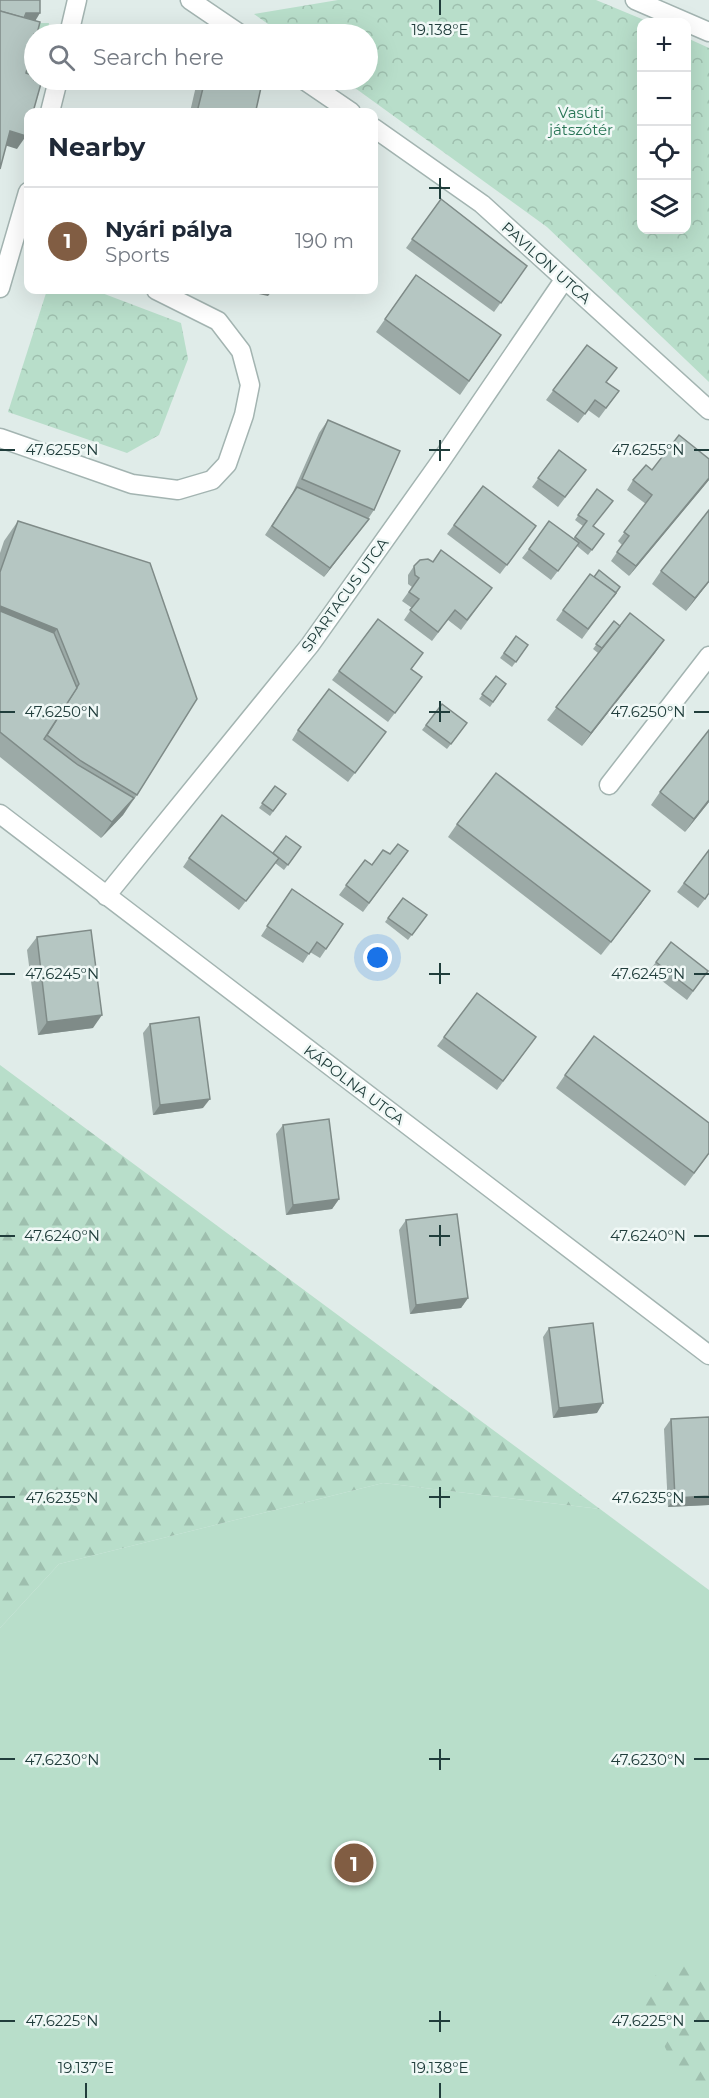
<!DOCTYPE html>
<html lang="en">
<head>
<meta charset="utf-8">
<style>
  body { margin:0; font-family:Montserrat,sans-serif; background:#f2f2f3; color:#1f2937 }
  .controls { position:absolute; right:18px; top:18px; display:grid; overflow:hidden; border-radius:12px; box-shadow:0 6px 24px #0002 }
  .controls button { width:54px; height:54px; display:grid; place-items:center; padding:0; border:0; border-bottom:2px solid #e0e1e3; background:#fff; color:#1f2937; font:30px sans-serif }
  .you { position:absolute; left:378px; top:958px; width:21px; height:21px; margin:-15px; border:4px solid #fff; border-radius:50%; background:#1a73e8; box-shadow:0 0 0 9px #1a73e833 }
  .badge { display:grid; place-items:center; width:39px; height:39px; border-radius:50%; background:#815d43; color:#fff; font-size:20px; font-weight:700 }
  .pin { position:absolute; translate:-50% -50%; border:3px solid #fff; box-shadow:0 2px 6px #0006 }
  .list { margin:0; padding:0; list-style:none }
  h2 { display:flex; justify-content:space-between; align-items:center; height:78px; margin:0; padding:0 24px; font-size:26px }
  h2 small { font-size:20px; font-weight:400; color:#747a83 }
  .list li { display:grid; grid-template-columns:39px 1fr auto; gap:18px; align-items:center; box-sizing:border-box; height:108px; padding:0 24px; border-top:2px solid #e0e1e3 }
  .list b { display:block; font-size:22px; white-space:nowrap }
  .list p { margin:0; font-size:20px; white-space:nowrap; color:#747a83 }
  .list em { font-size:20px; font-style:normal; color:#747a83 }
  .icon { flex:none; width:33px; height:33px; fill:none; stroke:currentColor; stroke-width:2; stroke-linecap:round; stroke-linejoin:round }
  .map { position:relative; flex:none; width:709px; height:2098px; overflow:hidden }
  .search { position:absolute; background:#fff; box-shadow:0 6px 24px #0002; left:24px; top:24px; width:354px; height:66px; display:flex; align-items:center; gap:15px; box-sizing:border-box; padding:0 21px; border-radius:33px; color:#747a83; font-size:22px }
  .panel { position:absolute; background:#fff; box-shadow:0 6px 24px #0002; left:24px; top:108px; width:354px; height:186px; border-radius:12px }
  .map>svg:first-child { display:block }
</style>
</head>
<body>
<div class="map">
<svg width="709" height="2098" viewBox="0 0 709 2098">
  <defs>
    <pattern id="forest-firs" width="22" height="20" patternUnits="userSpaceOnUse" patternTransform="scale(1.5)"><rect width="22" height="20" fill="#b8deca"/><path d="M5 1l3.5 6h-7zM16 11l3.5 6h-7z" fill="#9ebfae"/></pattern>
    <pattern id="park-crowns" width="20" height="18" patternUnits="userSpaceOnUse" patternTransform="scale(1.5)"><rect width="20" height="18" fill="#b8deca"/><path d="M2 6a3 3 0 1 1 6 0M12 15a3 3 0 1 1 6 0" fill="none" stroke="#9ebfae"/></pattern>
  </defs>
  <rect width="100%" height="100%" fill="#e0ece9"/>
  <g fill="#b8deca">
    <path d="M 19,23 L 49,23 L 48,34 L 34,34 L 34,80 L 17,87 Z"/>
    <path d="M 383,1483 L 600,1509 L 709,1590 L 709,2098 L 0,2098 L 0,1628 L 59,1564 Z"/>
  </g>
  <g fill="url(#forest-firs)">
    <path d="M 0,1065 L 600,1509 L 383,1483 L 59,1564 L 0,1628 Z"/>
    <path d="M 670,1961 L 709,1961 L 709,2095 L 672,2062 L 639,1992 Z"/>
  </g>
  <g fill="url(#park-crowns)">
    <path d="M 338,0 L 596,0 L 649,22 L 642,22 L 642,230 L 686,230 L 687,38 L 709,48 L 709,382 L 547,227 L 344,80 L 368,80 L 368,34 L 282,34 L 254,14 Z"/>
    <path d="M 47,290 L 94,290 L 181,323 L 188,359 L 159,435 L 127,453 L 8,412 Z"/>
  </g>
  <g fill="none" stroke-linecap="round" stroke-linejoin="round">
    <defs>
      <g id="minor">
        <path d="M 190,0 L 240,34"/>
        <path d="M 635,0 L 709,32"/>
        <path d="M 69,34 L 77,0"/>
        <path d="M 304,80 L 351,112"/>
        <path d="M 50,112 L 58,80"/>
        <path d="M 374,128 L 482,204 L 709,410"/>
        <path d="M 0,288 L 28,192"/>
        <path d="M 0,438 L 132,484 L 178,490 L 212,480 L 227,464 L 244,415 L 250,385 L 241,351 L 218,321 L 156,290"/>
        <path d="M 609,785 L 709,656"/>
        <path d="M 0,814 L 709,1355"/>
        <path d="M 106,896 L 310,645 L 438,465 L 564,280"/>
      </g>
    </defs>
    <use href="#minor" stroke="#a3b4b1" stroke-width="21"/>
    <use href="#minor" stroke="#fff" stroke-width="18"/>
  </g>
  <g fill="#9caaa7">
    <path d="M 201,80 L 249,80 L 256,110 L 268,112 L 190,112 L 196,86 Z"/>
    <path d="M 441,199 L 527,266 L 494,312 L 406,248 Z"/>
    <path d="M 416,275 L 501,335 L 460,395 L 376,332 Z"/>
    <path d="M 587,345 L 606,382 L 619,391 L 599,418 L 588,410 L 578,423 L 546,400 Z"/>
    <path d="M 328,420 L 374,510 L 362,528 L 324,577 L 265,535 L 293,492 L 319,433 Z"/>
    <path d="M 559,450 L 586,470 L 558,507 L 532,487 Z"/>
    <path d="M 709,459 L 709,480 L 629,576 L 611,561 L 622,545 L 618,541 L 646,504 L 627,490 L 633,480 L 652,470 Z"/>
    <path d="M 483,486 L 536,526 L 500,574 L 447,534 Z"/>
    <path d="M 597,489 L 594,526 L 604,534 L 588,555 L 577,546 L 551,580 L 522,558 L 529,549 L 573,539 L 583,526 L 575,520 Z"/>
    <path d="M 709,510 L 709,582 L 686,611 L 652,584 L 661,571 Z"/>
    <path d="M 18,521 L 137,795 L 123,815 L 101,838 L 0,757 L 0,553 L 4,541 Z"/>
    <path d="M 433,562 L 492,588 L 461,630 L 448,620 L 432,641 L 404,620 L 412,608 L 402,601 L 412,587 L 408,584 L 408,575 L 414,566 Z"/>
    <path d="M 594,577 L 620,587 L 582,639 L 556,620 L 563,610 Z"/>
    <path d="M 614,621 L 620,626 L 664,640 L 582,746 L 547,720 L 598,653 L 593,649 Z"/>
    <path d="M 516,636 L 528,645 L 512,667 L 500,658 Z"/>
    <path d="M 412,669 L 422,677 L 388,722 L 332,680 L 339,671 Z"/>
    <path d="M 496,676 L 506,684 L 490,707 L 479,699 Z"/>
    <path d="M 442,704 L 467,723 L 447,749 L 422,730 Z"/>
    <path d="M 298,730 L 379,741 L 348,782 L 292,740 Z"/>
    <path d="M 275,786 L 286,794 L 270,816 L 259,808 Z"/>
    <path d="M 660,792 L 709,802 L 685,832 L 651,805 Z"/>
    <path d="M 457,824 L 650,891 L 601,955 L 448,837 Z"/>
    <path d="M 301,847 L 284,870 L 275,863 L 239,910 L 183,867 L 189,858 L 273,853 Z"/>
    <path d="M 709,850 L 709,894 L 698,908 L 677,892 Z"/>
    <path d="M 408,851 L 363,912 L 339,895 L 365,860 L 372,865 L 390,854 Z"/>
    <path d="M 292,889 L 343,924 L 320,958 L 310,952 L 303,963 L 261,936 Z"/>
    <path d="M 403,898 L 427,915 L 408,940 L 385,922 Z"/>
    <path d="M 37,937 L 93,1028 L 38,1035 L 27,950 Z"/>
    <path d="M 656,962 L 708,971 L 687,1000 L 649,971 Z"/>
    <path d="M 150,1024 L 203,1108 L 153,1115 L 143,1033 Z"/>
    <path d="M 444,1037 L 536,1037 L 497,1090 L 437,1046 Z"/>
    <path d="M 565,1075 L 709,1123 L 709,1154 L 685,1186 L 556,1088 Z"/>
    <path d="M 283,1125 L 339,1199 L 332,1209 L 286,1215 L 276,1134 Z"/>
    <path d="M 406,1220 L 468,1298 L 461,1308 L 410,1314 L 399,1230 Z"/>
    <path d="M 549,1328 L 597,1413 L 553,1418 L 543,1337 Z"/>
    <path d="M 709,1417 L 709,1505 L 668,1507 L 664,1429 L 671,1419 Z"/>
  </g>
  <g fill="#7f8b88">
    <path d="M 26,13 L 40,13 L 34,23 L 23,23 Z"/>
    <path d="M 10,131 L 26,136 L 17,149 L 1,144 Z"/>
    <path d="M 240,290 L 273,290 L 268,296 Z"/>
    <path d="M 709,478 L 709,480 L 629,576 L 636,566 Z"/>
    <path d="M 369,519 L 362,528 L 324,577 L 330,568 Z"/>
    <path d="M 709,581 L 709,582 L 686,611 L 695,598 Z"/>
    <path d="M 0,606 L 57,629 L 43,649 L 0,632 Z"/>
    <path d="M 664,640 L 655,653 L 582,746 L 591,733 Z"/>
    <path d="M 134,798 L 123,815 L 101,838 L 112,822 Z"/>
    <path d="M 709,800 L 709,802 L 685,832 L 694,819 Z"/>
    <path d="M 650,891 L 641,904 L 601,955 L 611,942 Z"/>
    <path d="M 102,1015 L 93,1028 L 38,1035 L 47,1022 Z"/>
    <path d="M 210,1099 L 203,1108 L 153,1115 L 160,1105 Z"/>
    <path d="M 339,1199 L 332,1209 L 286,1215 L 293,1205 Z"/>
    <path d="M 468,1298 L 461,1308 L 410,1314 L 416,1305 Z"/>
    <path d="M 603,1403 L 597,1413 L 553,1418 L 559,1408 Z"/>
    <path d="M 709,1496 L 709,1505 L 668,1507 L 675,1498 Z"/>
  </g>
  <g fill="#b5c6c2" stroke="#7f8b88" stroke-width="1.5">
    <path d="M 0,0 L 40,0 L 40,13 L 26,13 L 24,18 L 0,11 Z"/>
    <path d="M 0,11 L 40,22 L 37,34 L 34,34 L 34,42 L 26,73 L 34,76 L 34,80 L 42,80 L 33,112 L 28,112 L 28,128 L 26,136 L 10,131 L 0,169 Z"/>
    <path d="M 205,80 L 249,80 L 262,83 L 256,110 L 268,112 L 197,112 Z"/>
    <path d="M 441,199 L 527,266 L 501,303 L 412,239 Z"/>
    <path d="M 416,275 L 501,335 L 469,381 L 385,319 Z"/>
    <path d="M 587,345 L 617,368 L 606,382 L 619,391 L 606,408 L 595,400 L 585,414 L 553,390 Z"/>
    <path d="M 328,420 L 400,451 L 374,510 L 302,479 Z"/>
    <path d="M 679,435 L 709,459 L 709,478 L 636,566 L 617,552 L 629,536 L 624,532 L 652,495 L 633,480 L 646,465 L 652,470 Z"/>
    <path d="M 559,450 L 586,470 L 565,497 L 538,478 Z"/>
    <path d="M 483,486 L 536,526 L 507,565 L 454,525 Z"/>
    <path d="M 297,487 L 369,519 L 330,568 L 272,526 Z"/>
    <path d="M 597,489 L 613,501 L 593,526 L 604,534 L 592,550 L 575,537 L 587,521 L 578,515 Z"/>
    <path d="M 709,510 L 709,581 L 695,598 L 661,571 Z"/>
    <path d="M 18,521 L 150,563 L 197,699 L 137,795 L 81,761 L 47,735 L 79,684 L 57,629 L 0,606 L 0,572 Z"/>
    <path d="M 549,521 L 579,543 L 558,571 L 529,549 Z"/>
    <path d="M 441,550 L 492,588 L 467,620 L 455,610 L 438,632 L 410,610 L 419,599 L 409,592 L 419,578 L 415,575 L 414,566 L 420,560 L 428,559 L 433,562 Z"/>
    <path d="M 599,570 L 620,587 L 613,597 L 616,593 L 594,577 Z"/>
    <path d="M 590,574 L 616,593 L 588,629 L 563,610 Z"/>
    <path d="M 0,611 L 54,633 L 77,688 L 44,739 L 78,765 L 134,798 L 112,822 L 0,732 Z"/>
    <path d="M 630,613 L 664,640 L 591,733 L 556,707 Z"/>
    <path d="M 378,619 L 423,653 L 411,669 L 422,677 L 395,713 L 339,671 Z"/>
    <path d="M 614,621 L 620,626 L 602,648 L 596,644 Z"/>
    <path d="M 516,636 L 528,645 L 516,662 L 504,653 Z"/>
    <path d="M 496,676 L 506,684 L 493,702 L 482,694 Z"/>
    <path d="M 329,689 L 386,732 L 355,773 L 298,730 Z"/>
    <path d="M 442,704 L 467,723 L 451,744 L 426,725 Z"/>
    <path d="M 709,730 L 709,800 L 694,819 L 660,792 Z"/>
    <path d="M 496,773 L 650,891 L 611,942 L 457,824 Z"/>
    <path d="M 275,786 L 286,794 L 273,811 L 262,803 Z"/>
    <path d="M 222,815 L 279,858 L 246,901 L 189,858 Z"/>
    <path d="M 286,836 L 301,847 L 288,865 L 273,853 Z"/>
    <path d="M 398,844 L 408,851 L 369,903 L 346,885 L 365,860 L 372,865 L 383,850 L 390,854 Z"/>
    <path d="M 709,850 L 709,893 L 705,899 L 684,883 Z"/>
    <path d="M 292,889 L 343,924 L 326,949 L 317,942 L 309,954 L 267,926 Z"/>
    <path d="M 403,898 L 427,915 L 412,935 L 388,918 Z"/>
    <path d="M 91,930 L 102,1015 L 47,1022 L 37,937 Z"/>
    <path d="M 671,942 L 708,971 L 693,991 L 656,962 Z"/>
    <path d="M 477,993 L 536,1037 L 503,1081 L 444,1037 Z"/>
    <path d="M 199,1017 L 210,1099 L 160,1105 L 150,1024 Z"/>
    <path d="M 594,1036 L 709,1123 L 709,1153 L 694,1173 L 565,1075 Z"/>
    <path d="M 329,1119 L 339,1199 L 293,1205 L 283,1125 Z"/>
    <path d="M 457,1214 L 468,1298 L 416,1305 L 406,1220 Z"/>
    <path d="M 593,1323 L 603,1403 L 559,1408 L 549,1328 Z"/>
    <path d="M 709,1417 L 709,1496 L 675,1498 L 671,1419 Z"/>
  </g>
  <path fill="none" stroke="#203d3b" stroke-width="2" d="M 440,0 L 440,15M 440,178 L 440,199M 429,188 L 450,188M 440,440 L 440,461M 0,450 L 15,450M 429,450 L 450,450M 694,450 L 709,450M 440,701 L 440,722M 0,712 L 15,712M 429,712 L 450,712M 694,712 L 709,712M 440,963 L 440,984M 0,974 L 15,974M 429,974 L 450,974M 694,974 L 709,974M 440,1225 L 440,1246M 0,1236 L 15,1236M 429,1236 L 450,1236M 694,1236 L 709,1236M 440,1487 L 440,1508M 0,1497 L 15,1497M 429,1497 L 450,1497M 694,1497 L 709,1497M 440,1749 L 440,1770M 0,1759 L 15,1759M 429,1759 L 450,1759M 694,1759 L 709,1759M 440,2011 L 440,2032M 0,2021 L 15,2021M 429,2021 L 450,2021M 694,2021 L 709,2021M 86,2083 L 86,2098M 440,2083 L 440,2098"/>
  <g text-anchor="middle" stroke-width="5" stroke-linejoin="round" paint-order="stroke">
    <g font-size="15" fill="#287556" stroke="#f0f8f6">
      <text x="581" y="118">Vasúti<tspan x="581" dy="17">játszótér</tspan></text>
    </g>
    <g font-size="15" fill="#203d3b" stroke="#f0f8f6">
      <text transform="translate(546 263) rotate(42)" y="5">PAVILON UTCA</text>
      <text transform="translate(345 595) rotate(-54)" y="5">SPARTACUS UTCA</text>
      <text transform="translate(354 1085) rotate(37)" y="5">KÁPOLNA UTCA</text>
    </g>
  </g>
  <g font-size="15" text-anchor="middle" fill="#203d3b" stroke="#f0f8f6" stroke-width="5" stroke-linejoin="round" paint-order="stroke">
    <text x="440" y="35">19.138°E</text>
    <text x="62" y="455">47.6255°N</text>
    <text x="648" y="455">47.6255°N</text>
    <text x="62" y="717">47.6250°N</text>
    <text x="648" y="717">47.6250°N</text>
    <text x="62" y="979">47.6245°N</text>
    <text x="648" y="979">47.6245°N</text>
    <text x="62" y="1241">47.6240°N</text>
    <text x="648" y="1241">47.6240°N</text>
    <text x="62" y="1503">47.6235°N</text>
    <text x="648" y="1503">47.6235°N</text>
    <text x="62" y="1765">47.6230°N</text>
    <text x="648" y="1765">47.6230°N</text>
    <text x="62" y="2026">47.6225°N</text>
    <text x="648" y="2026">47.6225°N</text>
    <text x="86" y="2073">19.137°E</text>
    <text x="440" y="2073">19.138°E</text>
  </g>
</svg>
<div class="controls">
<button>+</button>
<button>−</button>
<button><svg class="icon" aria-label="locate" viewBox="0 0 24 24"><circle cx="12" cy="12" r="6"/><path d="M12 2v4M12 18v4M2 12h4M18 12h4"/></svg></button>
<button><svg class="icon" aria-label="layers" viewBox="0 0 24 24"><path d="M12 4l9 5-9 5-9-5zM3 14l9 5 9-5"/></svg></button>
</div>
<div class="you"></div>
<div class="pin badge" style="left:354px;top:1863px">1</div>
<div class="search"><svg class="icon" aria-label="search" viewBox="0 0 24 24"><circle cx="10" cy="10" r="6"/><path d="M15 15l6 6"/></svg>Search here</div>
<section class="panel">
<h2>Nearby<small></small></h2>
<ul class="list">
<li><span class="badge">1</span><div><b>Nyári pálya</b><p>Sports</p></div><em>190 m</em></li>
</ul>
</section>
</div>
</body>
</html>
